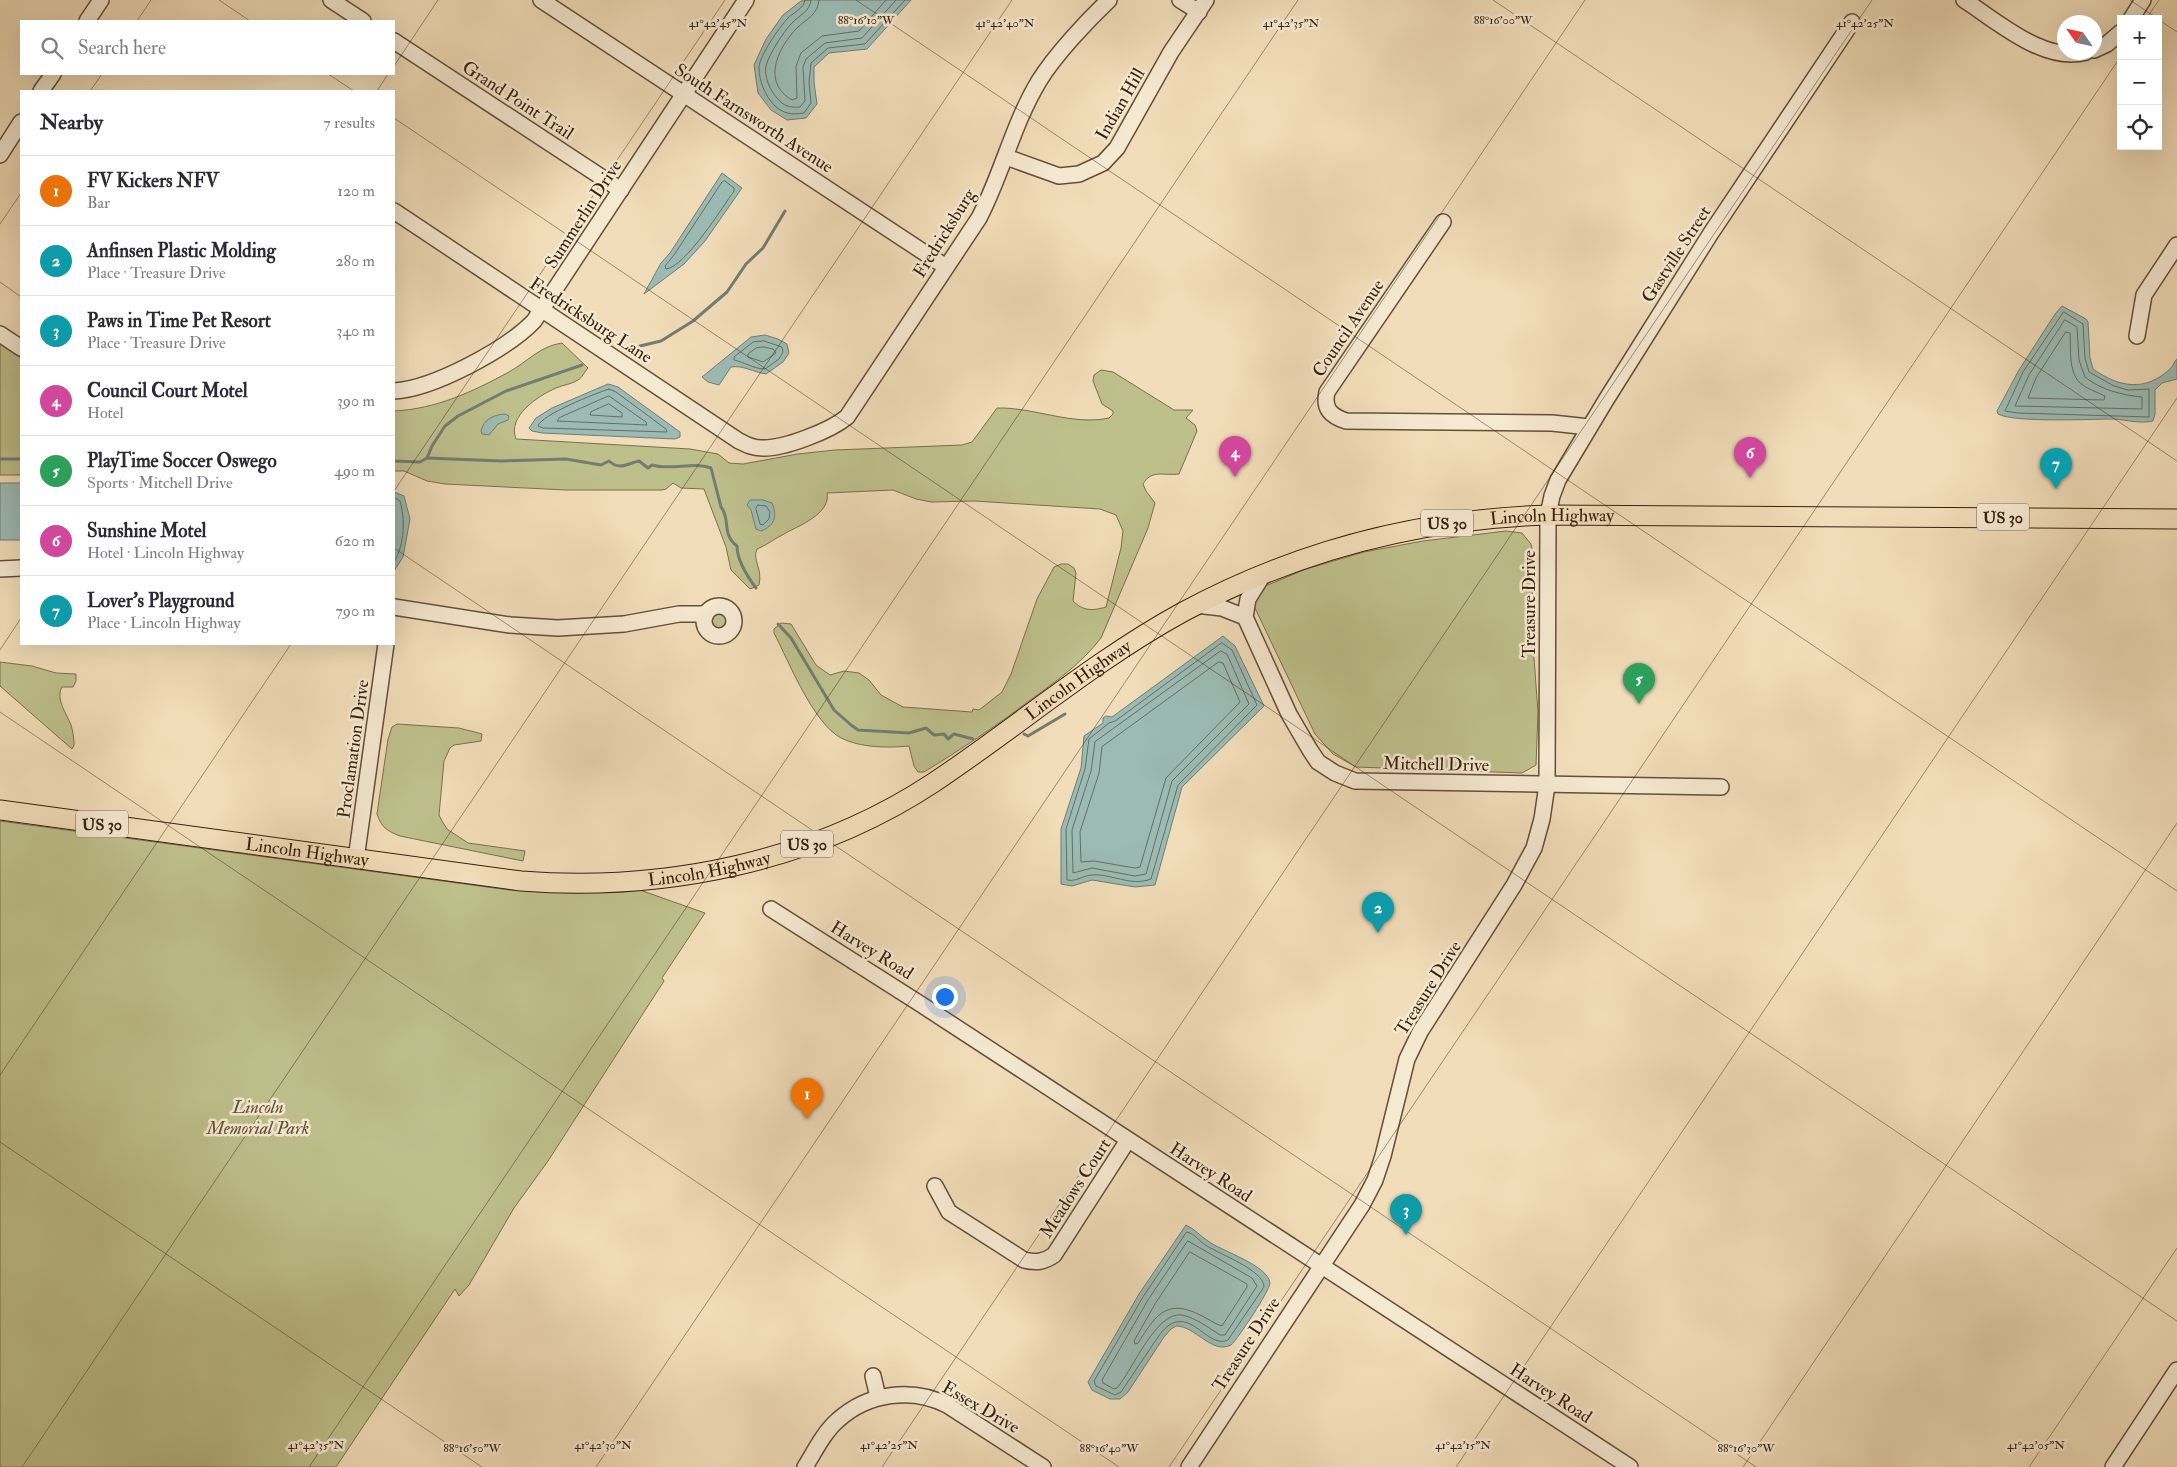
<!DOCTYPE html>
<html lang="en">
<head>
<meta charset="utf-8">
<style>
  body { margin:0; font-family:"IM FELL Double Pica",serif; background:#f2f2f3; color:#2b2b33 }
  .controls { position:absolute; right:15px; top:15px; display:grid; overflow:hidden; border-radius:0px; box-shadow:0 5px 20px #0002 }
  .controls button { width:45px; height:45px; display:grid; place-items:center; padding:0; border:0; border-bottom:1px solid #e1e1e2; background:#fff; color:#2b2b33; font:25px sans-serif }
  .compass { position:absolute; left:2057px; top:15px; width:45px; height:45px; border-radius:50%; background:#fff; box-shadow:0 5px 20px #0002; rotate:304deg }
  .you { position:absolute; left:944px; top:996px; width:18px; height:18px; margin:-12px; border:4px solid #fff; border-radius:50%; background:#1a73e8; box-shadow:0 0 0 8px #1a73e833 }
  .badge { display:grid; place-items:center; width:32px; height:32px; border-radius:50%; background:#db2777; color:#fff; font-size:16px; font-weight:700 }
  .pin { position:absolute; translate:-50% -41px; filter:drop-shadow(0 1px 2px #0008) }
  .pin::after { content:''; position:absolute; top:26px; width:18px; height:15px; background:inherit; clip-path:polygon(0 0,100% 0,50% 100%) }
  .list { margin:0; padding:0; list-style:none }
  h2 { display:flex; justify-content:space-between; align-items:center; height:65px; margin:0; padding:0 20px; font-size:21px }
  h2 small { font-size:16px; font-weight:400; color:#7c7c81 }
  .list li { display:grid; grid-template-columns:32px 1fr auto; gap:15px; align-items:center; box-sizing:border-box; height:70px; padding:0 20px; border-top:1px solid #e1e1e2 }
  .list b { display:block; font-size:19px; white-space:nowrap }
  .list p { margin:0; font-size:16px; white-space:nowrap; color:#7c7c81 }
  .list em { font-size:16px; font-style:normal; color:#7c7c81 }
  .icon { flex:none; width:28px; height:28px; fill:none; stroke:currentColor; stroke-width:2; stroke-linecap:round; stroke-linejoin:round }
  .map { position:relative; flex:none; width:2177px; height:1467px; overflow:hidden }
  .search { position:absolute; background:#fff; box-shadow:0 5px 20px #0002; left:20px; top:20px; width:375px; height:55px; display:flex; align-items:center; gap:12px; box-sizing:border-box; padding:0 18px; border-radius:0px; color:#7c7c81; font-size:19px }
  .panel { position:absolute; background:#fff; box-shadow:0 5px 20px #0002; left:20px; top:90px; width:375px; height:555px; border-radius:0px }
  .map>svg:first-child { display:block }
</style>
</head>
<body>
<div class="map">
<svg width="2177" height="1467" viewBox="0 0 2177 1467">
  <rect width="100%" height="100%" fill="#f1ddb9"/>
  <filter id="stains"><feTurbulence type="fractalNoise" baseFrequency=".004" numOctaves="4"/><feColorMatrix values="0 0 0 0 .2 0 0 0 0 .09 0 0 0 0 .02 0 0 0 .5 -.17"/></filter>
  <radialGradient id="worn" r=".72"><stop offset=".6" stop-color="#630" stop-opacity="0"/><stop offset="1" stop-color="#630" stop-opacity=".3"/></radialGradient>
  <g fill="#bec08c" stroke="#7a704d">
    <path d="M 562,343 L 588,368 C 585,371 582,378 578,380 C 572,384 563,385 556,388 C 538,396 507,416 516,439 L 690,449 L 718,454 L 729,463 L 743,464 L 798,454 L 835,450 L 962,445 L 972,442 L 997,408 C 1034,407 1072,426 1109,418 L 1113,414 L 1113,411 L 1102,404 L 1093,381 L 1094,375 L 1101,370 L 1113,372 L 1174,410 L 1193,410 L 1186,418 L 1195,425 L 1197,431 L 1179,474 C 1165,476 1151,469 1143,484 L 1146,491 L 1155,503 L 1148,528 L 1101,638 C 1081,664 1055,682 1029,701 C 995,727 960,750 924,772 L 918,772 L 914,766 L 909,746 C 888,748 861,748 841,738 C 813,723 789,662 774,633 L 774,629 L 781,623 L 791,624 L 816,665 L 830,675 L 844,671 L 859,673 L 869,680 L 881,695 L 903,707 L 972,712 L 973,709 L 979,710 L 1002,692 L 1011,674 L 1037,599 L 1054,567 L 1061,564 L 1068,564 L 1074,568 L 1076,573 L 1073,601 C 1083,611 1092,611 1106,607 L 1121,548 L 1123,531 L 1116,515 L 1100,509 L 974,501 L 931,502 L 916,499 L 893,490 L 827,493 C 831,514 798,526 784,534 C 774,539 767,545 757,549 C 752,561 763,568 759,585 L 750,589 L 731,570 L 726,547 L 704,489 L 681,488 L 673,483 L 666,489 L 662,490 L 566,490 L 445,484 L 427,481 L 404,471 L 394,471 L 394,411 C 436,409 472,392 509,372 C 527,362 540,346 562,343 Z"/>
    <path d="M 0,344 L 21,358 L 21,475 L 0,475 Z"/>
    <path d="M 1506,531 L 1522,533 L 1531,544 L 1533,553 L 1532,631 L 1538,712 L 1536,765 L 1522,773 L 1356,767 L 1333,754 L 1315,734 L 1254,606 L 1263,587 L 1306,569 L 1364,552 L 1423,541 Z"/>
    <circle cx="719" cy="621" r="7"/>
    <path d="M 0,662 L 32,666 L 56,673 L 76,674 L 76,681 L 73,687 L 62,687 C 55,699 67,714 71,725 C 73,732 74,738 74,745 L 72,749 L 0,686 Z"/>
    <path d="M 397,724 L 459,728 L 482,734 L 481,741 L 454,745 L 450,748 L 444,761 L 439,815 L 442,821 L 447,829 L 468,843 L 525,851 L 523,861 L 400,836 C 387,831 381,827 377,814 L 388,739 L 392,727 Z"/>
    <path d="M 0,821 L 509,890 L 574,893 L 640,890 L 705,913 L 662,978 L 664,981 L 548,1161 L 514,1208 L 469,1285 L 459,1296 L 455,1289 L 336,1467 L 0,1467 Z"/>
  </g>
  <g fill="#9bbbb4" stroke="#737d72">
    <path d="M 813,0 L 911,0 L 867,49 L 829,53 L 814,67 L 814,82 L 817,104 L 806,118 L 787,120 L 771,110 L 758,93 L 754,65 L 766,39 L 783,15 L 801,1 Z"/>
    <path d="M 722,173 L 742,188 L 705,241 L 684,264 L 644,294 L 661,263 L 670,253 Z"/>
    <path d="M 2062,306 L 2086,319 L 2088,322 L 2090,358 L 2093,369 C 2120,388 2146,392 2171,368 C 2174,365 2174,361 2177,359 L 2177,379 L 2162,383 L 2155,390 L 2155,414 L 2153,421 C 2141,424 2126,420 2114,419 C 2090,419 2015,423 1998,414 L 1997,411 L 2019,370 L 2055,314 Z"/>
    <path d="M 765,335 L 778,339 L 787,344 L 789,353 L 783,362 L 766,374 C 753,372 743,365 731,367 L 719,385 L 708,382 L 702,377 L 751,337 Z"/>
    <path d="M 608,384 L 618,387 L 680,432 L 680,437 L 675,439 L 542,433 L 532,431 L 529,428 L 536,418 L 552,408 Z"/>
    <path d="M 505,414 L 509,416 L 508,420 L 498,424 L 489,435 L 482,434 L 481,431 C 484,419 493,415 505,414 Z"/>
    <rect x="0" y="483" width="21" height="57"/>
    <path d="M 394,492 L 404,496 L 410,519 L 403,557 L 394,571 Z"/>
    <path d="M 750,500 L 763,500 L 772,503 C 778,517 774,526 761,531 L 756,529 L 751,510 L 747,505 Z"/>
    <path d="M 1223,636 L 1235,646 L 1264,706 L 1182,787 L 1155,885 L 1135,887 L 1092,880 L 1072,886 L 1061,884 L 1061,829 L 1081,768 L 1084,736 L 1103,723 L 1103,718 L 1106,716 L 1112,717 Z"/>
    <path d="M 1186,1225 C 1195,1229 1200,1236 1208,1241 C 1221,1251 1268,1265 1270,1283 C 1270,1290 1238,1339 1231,1345 C 1212,1355 1196,1326 1176,1326 L 1171,1329 L 1164,1337 L 1128,1392 L 1120,1399 L 1110,1399 L 1092,1390 L 1088,1382 L 1139,1294 Z"/>
  </g>
  <g fill="none" stroke-linecap="round" stroke-linejoin="round">
    <g stroke="#686e61" stroke-width="1">
      <path d="M 805,0 C 804,9 792,13 787,19 C 779,28 760,55 759,67 C 759,81 765,96 775,106 C 784,114 792,115 804,113 L 811,103 L 809,82 L 811,63 L 828,48 L 865,44 L 905,0"/>
      <path d="M 811,0 C 810,12 799,15 792,23 C 784,31 769,54 766,66 C 764,77 770,90 777,98 C 783,106 790,108 800,107 L 805,101 L 803,67 L 806,59 L 825,43 L 862,38 L 896,0"/>
      <path d="M 819,0 C 818,14 808,18 798,27 C 778,47 761,82 792,100 L 797,98 L 796,66 L 801,53 L 822,36 L 859,31 L 886,0"/>
      <path d="M 725,181 L 734,188 L 734,191 C 722,208 685,267 666,269 L 665,266 L 674,255 L 722,182 Z"/>
      <path d="M 2064,312 L 2083,324 L 2085,358 L 2089,372 L 2114,386 L 2128,390 L 2149,389 L 2149,417 L 2018,413 L 2005,411 L 2023,372 Z"/>
      <path d="M 2065,320 L 2077,327 L 2079,360 L 2085,377 C 2101,390 2122,395 2142,397 L 2142,409 L 2015,406 L 2029,375 Z"/>
      <path d="M 2066,332 L 2070,333 C 2071,348 2068,371 2080,383 C 2087,389 2097,392 2105,396 L 2104,400 L 2028,398 L 2036,378 Z"/>
      <path d="M 764,341 L 782,347 L 783,352 L 779,359 L 765,369 C 754,369 744,362 734,360 L 734,357 L 753,342 Z"/>
      <path d="M 764,347 L 773,349 L 776,353 L 763,362 L 748,357 L 748,354 L 756,348 Z"/>
      <path d="M 609,389 L 616,392 L 666,429 L 667,432 L 543,428 L 538,426 C 541,415 596,393 609,389 Z"/>
      <path d="M 609,396 L 646,422 L 647,425 L 557,421 L 559,418 Z"/>
      <path d="M 609,404 L 622,413 L 622,417 L 590,415 L 591,412 Z"/>
      <path d="M 394,497 L 400,501 C 405,519 405,544 394,562"/>
      <path d="M 758,505 L 766,506 L 770,512 L 769,519 L 763,525 L 760,524 L 756,509 Z"/>
      <path d="M 1222,643 L 1232,650 L 1257,705 L 1178,785 L 1151,879 C 1130,887 1111,873 1091,875 C 1082,876 1076,882 1067,880 L 1066,829 L 1085,769 L 1089,739 L 1109,723 L 1115,721 Z"/>
      <path d="M 1221,651 L 1227,654 L 1249,704 L 1172,781 L 1146,874 L 1135,876 L 1092,868 L 1073,873 L 1072,830 L 1091,771 L 1095,742 Z"/>
      <path d="M 1219,662 L 1223,663 L 1240,702 L 1166,778 L 1140,867 L 1135,868 L 1094,861 L 1081,862 L 1080,832 L 1099,773 L 1102,747 Z"/>
      <path d="M 1187,1232 C 1195,1234 1200,1242 1207,1246 C 1219,1254 1264,1270 1264,1287 L 1228,1340 C 1206,1350 1188,1299 1160,1334 L 1121,1392 L 1115,1395 L 1096,1386 L 1094,1381 L 1143,1297 Z"/>
      <path d="M 1188,1241 L 1252,1278 L 1257,1286 L 1225,1335 L 1220,1335 C 1209,1328 1196,1318 1182,1315 C 1156,1311 1132,1371 1117,1388 L 1114,1389 L 1103,1383 L 1102,1380 L 1148,1300 Z"/>
      <path d="M 1190,1252 L 1247,1284 L 1247,1287 L 1222,1326 C 1214,1324 1206,1317 1198,1314 C 1165,1298 1154,1318 1138,1343 L 1135,1344 L 1134,1341 L 1155,1304 Z"/>
    </g>
    <g stroke="#737d72" stroke-width="3">
      <path d="M 640,346 L 661,341 L 693,321 L 727,292 L 746,264 L 763,248 L 785,211"/>
      <path d="M 427,458 L 501,461 L 566,459 L 601,465 L 609,461 C 620,471 628,463 639,461 L 648,468 L 652,465 C 671,471 693,461 711,468 L 721,507 C 731,519 721,534 737,546 C 737,561 747,576 756,588"/>
      <path d="M 0,459 L 21,459"/>
      <path d="M 394,461 L 420,462 L 427,458 L 432,446 L 445,426 L 458,416 L 506,391 L 582,365"/>
      <path d="M 778,624 L 791,638 L 834,710 L 851,725 L 858,730 L 909,733 L 926,728 L 934,735 L 944,734 L 948,739 L 954,734 L 973,739"/>
      <path d="M 1024,734 L 1028,736 L 1065,714"/>
    </g>
    <defs>
      <g id="minor">
        <path d="M 331,0 L 363,21"/>
        <path d="M 541,0 L 946,267"/>
        <path d="M 1180,0 L 1199,12"/>
        <path d="M 1964,0 C 1997,21 2045,64 2086,52"/>
        <path d="M 2131,19 L 2143,0"/>
        <path d="M 87,21 L 101,0"/>
        <path d="M 394,41 L 621,190"/>
        <path d="M 2094,50 L 2107,44 L 2121,32"/>
        <path d="M 41,91 L 53,74"/>
        <path d="M 0,155 L 21,122"/>
        <path d="M 1006,157 L 1059,176 L 1079,174 L 1103,163 L 1117,148 L 1171,52 L 1206,0"/>
        <path d="M 394,211 L 739,441 C 747,445 753,448 762,448 C 783,449 830,431 847,417 L 979,218 C 1002,174 1013,124 1039,81 C 1055,55 1087,21 1109,0"/>
        <path d="M 1443,222 L 1327,392 C 1323,409 1331,416 1346,421 L 1552,423 L 1589,427"/>
        <path d="M 0,334 L 21,348"/>
        <path d="M 2137,336 L 2144,295 L 2177,245"/>
        <path d="M 394,391 C 433,389 507,349 534,321 L 746,0"/>
        <path d="M 0,569 L 21,568"/>
        <path d="M 1263,575 L 1248,599 L 1245,617 L 1289,714 L 1310,750 L 1318,762 L 1335,773 L 1355,781 L 1721,787"/>
        <path d="M 1196,605 L 1222,608 L 1245,617"/>
        <circle cx="719" cy="621" r="15"/>
        <path d="M 394,607 L 510,625 L 558,628 L 624,624 L 679,614 L 706,614"/>
        <path d="M 356,859 L 386,644"/>
        <path d="M 771,909 L 922,1005 L 1630,1467"/>
        <path d="M 935,1186 L 949,1212 L 1024,1260 C 1036,1263 1044,1262 1054,1255 L 1128,1140"/>
        <path d="M 873,1376 L 878,1397"/>
        <path d="M 805,1467 C 815,1451 824,1432 838,1420 C 868,1393 912,1387 947,1405 L 1043,1467"/>
        <path d="M 1189,1467 L 1362,1205 L 1375,1180 L 1383,1156 L 1407,1059 L 1420,1032 L 1514,885 L 1534,848 L 1542,819 L 1547,785 L 1548,515 L 1552,496 L 1558,480 L 1606,400 L 1711,233 L 1852,22"/>
        <path d="M 2113,1467 L 2177,1370"/>
      </g>
      <g id="major">
        <path id="s1" d="M 0,810 L 521,881 C 664,892 813,862 933,783 C 1017,727 1095,660 1183,612 C 1296,551 1420,519 1548,515 L 2177,519"/>
      </g>
    </defs>
    <use href="#minor" stroke="#654f39" stroke-width="18"/>
    <use href="#major" stroke="#36200e" stroke-width="21"/>
    <use href="#minor" stroke="#f6e9d2" stroke-width="15"/>
    <use href="#major" stroke="#f1ddb9" stroke-width="19"/>
  </g>
  <path fill="none" stroke="#36200e" stroke-width="1" stroke-opacity="0.45" d="M 219,0 L 250,21M 856,0 L 2177,891M 1493,0 L 2177,461M 2130,0 L 2158,19M 2146,19 L 2159,0M 2158,19 L 2177,32M 137,21 L 151,0M 394,66 L 438,0M 328,74 L 354,91M 90,91 L 102,74M 377,91 L 388,74M 394,118 L 2177,1321M 0,224 L 21,193M 0,282 L 21,297M 394,491 L 725,0M 394,548 L 1756,1467M 0,650 L 21,618M 0,712 L 1119,1467M 0,1075 L 291,644M 0,1142 L 482,1467M 22,1467 L 1012,0M 309,1467 L 1298,0M 596,1467 L 1585,0M 882,1467 L 1872,0M 1169,1467 L 2121,56M 1456,1467 L 2177,398M 1743,1467 L 2177,823M 2029,1467 L 2177,1248"/>
  <g text-anchor="middle" stroke-width="5" stroke-linejoin="round" paint-order="stroke">
    <g fill="#f6e9d2" stroke="#705c49" stroke-width="1">
      <rect x="1977" y="503.5" width="52" height="27" rx="4"/>
      <rect x="1421" y="509.5" width="52" height="27" rx="4"/>
      <rect x="76" y="810.5" width="52" height="27" rx="4"/>
      <rect x="781" y="830.5" width="52" height="27" rx="4"/>
    </g>
    <g font-size="16" font-weight="bold" fill="#36200e">
      <text x="2003" y="523">US 30</text>
      <text x="1447" y="529">US 30</text>
      <text x="102" y="830">US 30</text>
      <text x="807" y="850">US 30</text>
    </g>
    <g font-size="18" fill="#36200e" stroke="#f6e9d2">
      <text transform="translate(518 100) rotate(33)" y="6">Grand Point Trail</text>
      <text transform="translate(1120 104) rotate(-60)" y="6">Indian Hill</text>
      <text transform="translate(754 118) rotate(33)" y="6">South Farnsworth Avenue</text>
      <text transform="translate(583 214) rotate(-57)" y="6">Summerlin Drive</text>
      <text transform="translate(944 233) rotate(-58)" y="6">Fredricksburg</text>
      <text transform="translate(1676 254) rotate(-57)" y="6">Gastville Street</text>
      <text transform="translate(591 320) rotate(33)" y="6">Fredricksburg Lane</text>
      <text transform="translate(1348 328) rotate(-56)" y="6">Council Avenue</text>
      <text dy="6" stroke="none"><textPath href="#s1" startOffset="1645">Lincoln Highway</textPath></text>
      <text transform="translate(1529 604) rotate(-90)" y="6">Treasure Drive</text>
      <text dy="6" stroke="none"><textPath href="#s1" startOffset="1135">Lincoln Highway</textPath></text>
      <text transform="translate(353 749) rotate(-82)" y="6">Proclamation Drive</text>
      <text transform="translate(1436 764) rotate(1)" y="6">Mitchell Drive</text>
      <text dy="6" stroke="none"><textPath href="#s1" startOffset="310">Lincoln Highway</textPath></text>
      <text dy="6" stroke="none"><textPath href="#s1" startOffset="715">Lincoln Highway</textPath></text>
      <text transform="translate(872 950) rotate(32)" y="6">Harvey Road</text>
      <text transform="translate(1428 988) rotate(-58)" y="6">Treasure Drive</text>
      <text transform="translate(1211 1172) rotate(33)" y="6">Harvey Road</text>
      <text transform="translate(1075 1188) rotate(-57)" y="6">Meadows Court</text>
      <text transform="translate(1246 1344) rotate(-57)" y="6">Treasure Drive</text>
      <text transform="translate(1551 1393) rotate(33)" y="6">Harvey Road</text>
      <text transform="translate(981 1407) rotate(30)" y="6">Essex Drive</text>
    </g>
    <g font-size="18" font-style="italic" fill="#5f5034" stroke="#f6e9d2">
      <text x="258" y="1113">Lincoln<tspan x="258" dy="21">Memorial Park</tspan></text>
    </g>
  </g>
  <g font-size="12" text-anchor="middle" fill="#36200e" stroke="#f6e9d2" stroke-width="5" stroke-linejoin="round" paint-order="stroke">
    <text x="866" y="24">88°16'10"W</text>
    <text x="1503" y="24">88°16'00"W</text>
    <text x="718" y="27">41°42'45"N</text>
    <text x="1005" y="27">41°42'40"N</text>
    <text x="1291" y="27">41°42'35"N</text>
    <text x="1865" y="27">41°42'25"N</text>
    <text x="316" y="1449">41°42'35"N</text>
    <text x="603" y="1449">41°42'30"N</text>
    <text x="889" y="1449">41°42'25"N</text>
    <text x="1463" y="1449">41°42'15"N</text>
    <text x="2036" y="1449">41°42'05"N</text>
    <text x="472" y="1452">88°16'50"W</text>
    <text x="1109" y="1452">88°16'40"W</text>
    <text x="1746" y="1452">88°16'30"W</text>
  </g>
  <rect width="100%" height="100%" filter="url(#stains)"/>
  <rect width="100%" height="100%" fill="url(#worn)"/>
</svg>
<div class="controls">
<button>+</button>
<button>−</button>
<button><svg class="icon" aria-label="locate" viewBox="0 0 24 24"><circle cx="12" cy="12" r="6"/><path d="M12 2v4M12 18v4M2 12h4M18 12h4"/></svg></button>
</div>
<svg class="compass" viewBox="-18 -18 36 36"><path d="M0-13l5 13h-10z" fill="#e53935"/><path d="M0 13l5-13h-10z" fill="#7c7c81"/></svg>
<div class="you"></div>
<div class="pin badge" style="left:807px;top:1119px;background:#e8710a">1</div>
<div class="pin badge" style="left:1378px;top:933px;background:#0f9aa8">2</div>
<div class="pin badge" style="left:1406px;top:1235px;background:#0f9aa8">3</div>
<div class="pin badge" style="left:1235px;top:477px;background:#d1479c">4</div>
<div class="pin badge" style="left:1639px;top:704px;background:#2e9e5b">5</div>
<div class="pin badge" style="left:1750px;top:478px;background:#d1479c">6</div>
<div class="pin badge" style="left:2056px;top:489px;background:#0f9aa8">7</div>
<div class="search"><svg class="icon" aria-label="search" viewBox="0 0 24 24"><circle cx="10" cy="10" r="6"/><path d="M15 15l6 6"/></svg>Search here</div>
<section class="panel">
<h2>Nearby<small>7 results</small></h2>
<ul class="list">
<li><span class="badge" style="background:#e8710a">1</span><div><b>FV Kickers NFV</b><p>Bar</p></div><em>120 m</em></li>
<li><span class="badge" style="background:#0f9aa8">2</span><div><b>Anfinsen Plastic Molding</b><p>Place · Treasure Drive</p></div><em>280 m</em></li>
<li><span class="badge" style="background:#0f9aa8">3</span><div><b>Paws in Time Pet Resort</b><p>Place · Treasure Drive</p></div><em>340 m</em></li>
<li><span class="badge" style="background:#d1479c">4</span><div><b>Council Court Motel</b><p>Hotel</p></div><em>390 m</em></li>
<li><span class="badge" style="background:#2e9e5b">5</span><div><b>PlayTime Soccer Oswego</b><p>Sports · Mitchell Drive</p></div><em>490 m</em></li>
<li><span class="badge" style="background:#d1479c">6</span><div><b>Sunshine Motel</b><p>Hotel · Lincoln Highway</p></div><em>620 m</em></li>
<li><span class="badge" style="background:#0f9aa8">7</span><div><b>Lover's Playground</b><p>Place · Lincoln Highway</p></div><em>790 m</em></li>
</ul>
</section>
</div>
</body>
</html>
